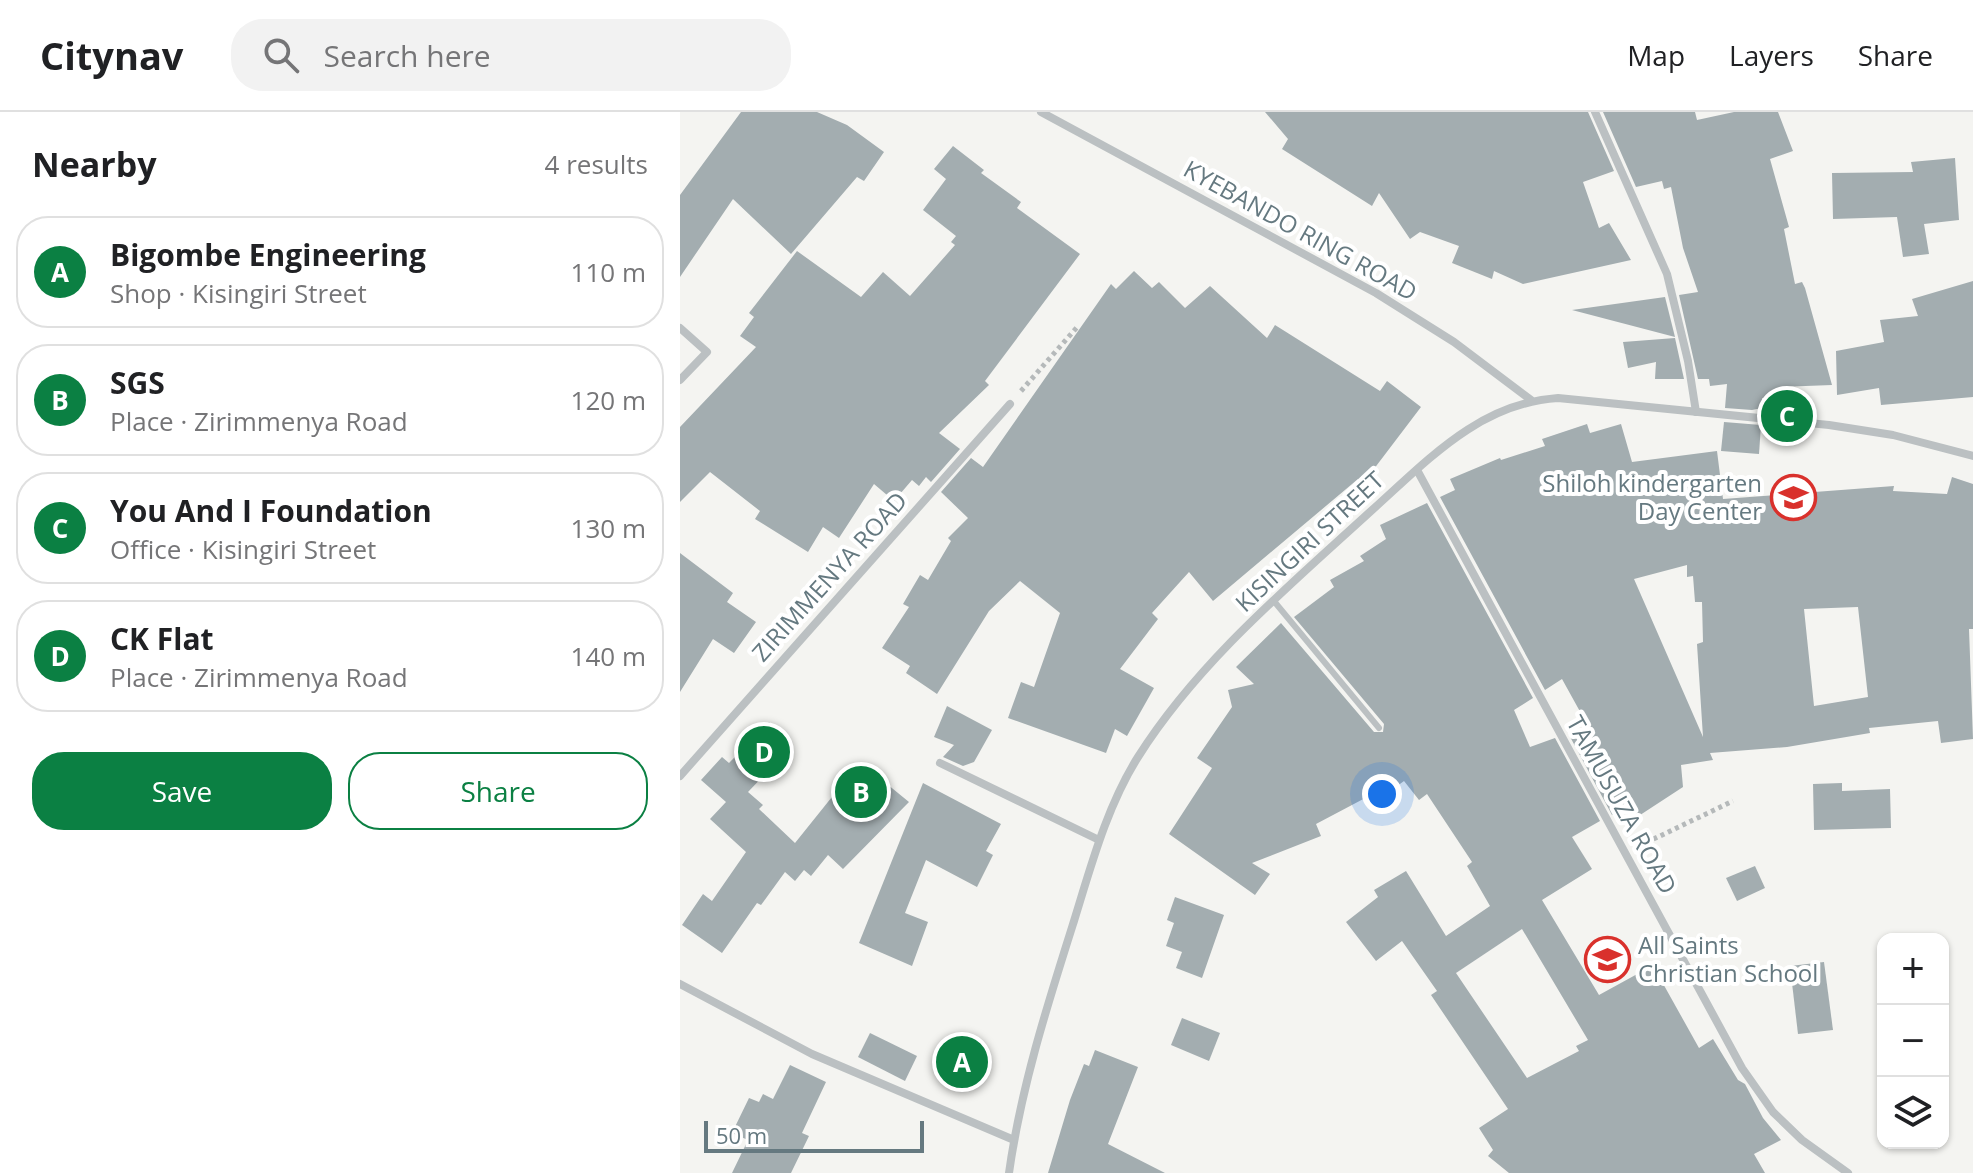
<!DOCTYPE html>
<html lang="en">
<head>
<meta charset="utf-8">
<style>
  body { margin:0; font-family:"Open Sans",sans-serif; background:#f2f2f2; color:#202124 }
  .controls { position:absolute; right:24px; bottom:24px; display:grid; overflow:hidden; border-radius:16px; box-shadow:0 2px 6px #0004 }
  .controls button { width:72px; height:72px; display:grid; place-items:center; padding:0; border:0; border-bottom:2px solid #e0e0e0; background:#fff; color:#202124; font:40px sans-serif }
  .scale { position:absolute; left:24px; bottom:20px; width:220px; box-sizing:border-box; padding-left:8px; border:4px solid #657980; border-top:0; font-size:22px; line-height:28px; white-space:nowrap; color:#657980; -webkit-text-stroke:6px #fff; paint-order:stroke }
  .you { position:absolute; left:702px; top:682px; width:28px; height:28px; margin:-20px; border:6px solid #fff; border-radius:50%; background:#1a73e8; box-shadow:0 0 0 12px #1a73e833 }
  .badge { display:grid; place-items:center; width:52px; height:52px; border-radius:50%; background:#0b8043; color:#fff; font-size:26px; font-weight:700 }
  .pin { position:absolute; translate:-50% -50%; border:4px solid #fff; box-shadow:0 2px 8px #0006 }
  .list { margin:0; padding:0; list-style:none }
  h2 { display:flex; justify-content:space-between; align-items:center; height:104px; margin:0; padding:0 32px; font-size:34px }
  h2 small { font-size:26px; font-weight:400; color:#757577 }
  .list li { display:grid; grid-template-columns:52px 1fr auto; gap:24px; align-items:center; box-sizing:border-box; height:112px; margin:0 16px 16px; padding:0 16px; border:2px solid #e0e0e0; border-radius:32px }
  .list b { display:block; font-size:30px; white-space:nowrap }
  .list p { margin:0; font-size:26px; white-space:nowrap; color:#757577 }
  .list em { font-size:26px; font-style:normal; color:#757577 }
  .actions { display:flex; gap:16px; padding:24px 32px }
  .actions a { flex:1; padding:18px 0; border:2px solid #0b8043; border-radius:32px; text-align:center; font-size:28px; color:#0b8043 }
  .actions .main { background:#0b8043; color:#fff }
  .icon { flex:none; width:44px; height:44px; fill:none; stroke:currentColor; stroke-width:2; stroke-linecap:round; stroke-linejoin:round }
  .map { position:relative; flex:none; width:1293px; height:1061px; overflow:hidden }
  header { display:flex; align-items:center; gap:48px; box-sizing:border-box; height:112px; padding:0 40px; background:#fff; border-bottom:2px solid #e0e0e0 }
  header strong { font-size:38px }
  nav { display:flex; gap:44px; margin-inline-start:auto; font-size:28px }
  .search { width:560px; height:72px; background:#f2f2f2; display:flex; align-items:center; gap:20px; box-sizing:border-box; padding:0 28px; border-radius:32px; color:#757577; font-size:30px }
  main { display:flex }
  aside { flex:1; background:#fff }
  .map>svg:first-child { display:block }
</style>
</head>
<body>
<header>
<strong>Citynav</strong>
<div class="search"><svg class="icon" aria-label="search" viewBox="0 0 24 24"><circle cx="10" cy="10" r="6"/><path d="M15 15l6 6"/></svg>Search here</div>
<nav><a>Map</a><a>Layers</a><a>Share</a></nav>
</header>
<main>
<aside>
<h2>Nearby<small>4 results</small></h2>
<ul class="list">
<li><span class="badge">A</span><div><b>Bigombe Engineering</b><p>Shop · Kisingiri Street</p></div><em>110 m</em></li>
<li><span class="badge">B</span><div><b>SGS</b><p>Place · Zirimmenya Road</p></div><em>120 m</em></li>
<li><span class="badge">C</span><div><b>You And I Foundation</b><p>Office · Kisingiri Street</p></div><em>130 m</em></li>
<li><span class="badge">D</span><div><b>CK Flat</b><p>Place · Zirimmenya Road</p></div><em>140 m</em></li>
</ul>
<div class="actions"><a class="main">Save</a><a>Share</a></div>
</aside>
<div class="map">
<svg width="1293" height="1061" viewBox="0 0 1293 1061">
  <rect width="100%" height="100%" fill="#f4f4f1"/>
  <g fill="#a3adb0" fill-rule="evenodd">
    <path d="M 61,0 L 137,0 L 167,13 L 204,40 L 184,69 L 177,65 L 111,142 L 53,87 L 0,165 L 0,83 Z"/>
    <path d="M 585,0 L 908,0 L 934,59 L 903,70 L 919,116 L 929,111 L 951,148 L 843,172 L 814,159 L 812,167 L 772,151 L 779,134 L 740,120 L 730,127 L 699,81 L 692,94 L 602,37 L 608,27 Z"/>
    <path d="M 923,0 L 1015,0 L 1017,8 L 1054,0 L 1098,0 L 1113,39 L 1090,47 L 1109,115 L 1104,117 L 1115,172 L 1122,170 L 1125,176 L 1152,273 L 1099,275 L 1097,288 L 1082,286 L 1082,296 L 1072,298 L 1045,296 L 1047,272 L 1030,274 L 1029,267 L 1018,267 L 999,183 L 1018,180 L 1003,136 L 991,75 L 984,77 L 982,69 L 956,75 Z"/>
    <path d="M 273,34 L 304,58 L 301,61 L 341,90 L 337,96 L 400,142 L 305,269 L 309,273 L 259,321 L 280,337 L 251,370 L 246,365 L 239,374 L 232,368 L 214,389 L 194,372 L 159,426 L 143,415 L 128,440 L 75,407 L 80,399 L 30,360 L 0,390 L 0,315 L 76,235 L 60,224 L 74,205 L 69,201 L 117,139 L 181,185 L 203,160 L 230,184 L 275,133 L 271,130 L 276,124 L 243,98 L 266,67 L 254,57 Z"/>
    <path d="M 1275,46 L 1279,108 L 1244,112 L 1249,142 L 1223,145 L 1217,105 L 1153,107 L 1152,61 L 1233,60 L 1231,50 Z"/>
    <path d="M 454,159 L 472,176 L 479,170 L 505,196 L 530,174 L 587,226 L 595,213 L 700,279 L 707,269 L 741,295 L 681,374 L 678,367 L 533,489 L 509,460 L 472,501 L 478,507 L 440,557 L 474,576 L 447,624 L 435,617 L 426,641 L 328,606 L 341,570 L 354,575 L 380,501 L 340,469 L 309,499 L 257,582 L 226,561 L 230,554 L 202,536 L 229,495 L 223,492 L 240,463 L 248,468 L 271,429 L 268,426 L 288,406 L 261,380 L 291,346 L 303,355 L 431,172 L 436,177 Z"/>
    <path d="M 1293,169 L 1293,285 L 1201,293 L 1199,276 L 1157,283 L 1156,239 L 1204,230 L 1200,208 L 1238,204 L 1232,187 Z"/>
    <path d="M 985,185 L 995,225 L 892,198 Z"/>
    <path d="M 995,226 L 1004,267 L 975,267 L 976,250 L 948,256 L 943,230 Z"/>
    <path d="M 1044,310 L 1081,313 L 1079,342 L 1041,339 Z"/>
    <path d="M 907,312 L 910,321 L 941,312 L 952,350 L 1037,339 L 1043,387 L 1214,374 L 1213,379 L 1267,382 L 1272,365 L 1293,372 L 1293,517 L 1289,517 L 1293,627 L 1261,631 L 1258,609 L 1189,616 L 1190,621 L 1107,635 L 1030,641 L 1033,648 L 1001,653 L 1003,675 L 954,707 L 947,695 L 932,703 L 888,621 L 908,614 L 882,567 L 865,578 L 760,385 L 775,378 L 770,367 L 820,346 L 821,348 L 865,334 L 862,327 ZM 1007,453 L 1007,465 L 1013,464 L 1015,490 L 1022,490 L 1023,530 L 1017,532 L 1023,625 L 954,467 ZM 1178,495 L 1188,585 L 1134,594 L 1124,497 Z"/>
    <path d="M 747,391 L 853,586 L 834,598 L 850,635 L 875,626 L 920,709 L 892,725 L 912,757 L 862,788 L 919,883 L 970,855 L 978,870 L 981,868 L 1019,936 L 1033,927 L 1058,968 L 1065,972 L 1083,1006 L 1101,1028 L 1074,1042 L 1085,1061 L 829,1061 L 808,1044 L 813,1038 L 799,1016 L 828,997 L 751,883 L 757,879 L 722,829 L 696,849 L 666,810 L 698,785 L 694,778 L 726,759 L 766,824 L 810,794 L 787,754 L 792,750 L 747,682 L 739,688 L 724,669 L 694,691 L 689,684 L 636,712 L 641,724 L 572,751 L 590,762 L 575,783 L 489,722 L 532,656 L 517,646 L 552,595 L 548,578 L 574,572 L 556,555 L 601,511 L 694,620 L 703,620 L 704,612 L 614,505 L 654,475 L 650,468 L 684,449 L 680,444 L 706,427 L 700,413 ZM 842,817 L 908,928 L 896,934 L 899,939 L 847,966 L 776,861 Z"/>
    <path d="M 0,441 L 53,481 L 47,490 L 76,510 L 54,541 L 33,527 L 0,580 Z"/>
    <path d="M 267,594 L 312,618 L 294,650 L 283,654 L 263,645 L 274,633 L 254,625 Z"/>
    <path d="M 89,610 L 113,633 L 68,680 L 83,693 L 79,697 L 115,731 L 180,650 L 229,690 L 163,757 L 148,743 L 131,764 L 124,758 L 115,769 L 105,760 L 81,793 L 77,791 L 42,841 L 2,813 L 23,782 L 32,789 L 66,740 L 30,707 L 46,690 L 21,668 L 42,645 L 49,651 Z"/>
    <path d="M 243,671 L 321,712 L 306,739 L 313,743 L 297,775 L 246,748 L 225,801 L 248,810 L 232,854 L 179,831 Z"/>
    <path d="M 1162,671 L 1162,679 L 1210,677 L 1211,716 L 1134,718 L 1133,672 Z"/>
    <path d="M 1075,754 L 1085,776 L 1057,789 L 1046,766 Z"/>
    <path d="M 495,785 L 544,803 L 522,866 L 496,856 L 502,840 L 486,834 L 494,811 L 487,808 Z"/>
    <path d="M 1144,850 L 1153,918 L 1118,922 L 1110,854 Z"/>
    <path d="M 502,906 L 540,921 L 529,949 L 491,933 Z"/>
    <path d="M 190,921 L 237,944 L 225,969 L 178,945 Z"/>
    <path d="M 415,938 L 458,955 L 428,1032 L 485,1061 L 368,1061 L 390,988 L 404,952 L 409,954 Z"/>
    <path d="M 110,953 L 146,970 L 122,1021 L 129,1024 L 111,1061 L 52,1061 L 68,1028 L 52,1021 L 69,986 L 79,990 L 83,982 L 93,987 Z"/>
  </g>
  <g fill="none" stroke-linecap="round" stroke-linejoin="round">
    <g stroke="#b5b9ba" stroke-width="5" stroke-dasharray="4 4" stroke-linecap="butt">
      <path d="M 341,279 L 399,213"/>
      <path d="M 959,734 L 1053,689"/>
    </g>
    <path stroke="#bbc0c2" stroke-width="6" d="M 593,488 L 699,616"/>
    <g stroke="#bbc0c2" stroke-width="8">
      <path d="M 361,0 L 696,181 L 774,230 L 851,288"/>
      <path d="M 915,0 L 987,162 L 1008,249 L 1016,300"/>
      <path d="M 0,216 L 27,240 L 0,268"/>
      <path d="M 737,358 L 1062,956 L 1093,1000 L 1122,1028 L 1168,1061"/>
      <path d="M 260,651 L 419,728"/>
      <path d="M 0,664 L 330,292"/>
      <path d="M 0,872 L 132,942 L 334,1028"/>
      <path d="M 329,1061 C 341,975 368,891 394,809 C 411,754 427,694 458,645 C 518,550 609,474 691,399 C 747,349 799,291 878,286 L 1149,313 L 1213,323 L 1293,344"/>
    </g>
  </g>
  <defs>
    <symbol id="school-ring" viewBox="-11 -11 22 22"><circle r="9.5" fill="#fff" stroke="#d9312c" stroke-width="1.5"/><path d="M0-5L7-2L0 1L-7-2ZM-4 1L0 2.5L4 1V4Q0 6-4 4Z" fill="#d9312c"/></symbol>
  </defs>
  <g fill-rule="evenodd">
    <use href="#school-ring" x="1088" y="360" width="51" height="51"/>
    <use href="#school-ring" x="902" y="822" width="51" height="51"/>
  </g>
  <g text-anchor="middle" stroke-width="8" stroke-linejoin="round" paint-order="stroke">
    <g font-size="24" fill="#657980" stroke="#fff">
      <text transform="translate(620 119) rotate(29)" y="8">KYEBANDO RING ROAD</text>
      <text transform="translate(630 430) rotate(-43)" y="8">KISINGIRI STREET</text>
      <text transform="translate(150 465) rotate(-48)" y="8">ZIRIMMENYA ROAD</text>
      <text transform="translate(941 693) rotate(61)" y="8">TAMUSUZA ROAD</text>
    </g>
    <g font-size="24" fill="#657980" stroke="#fff" text-anchor="end">
      <text x="1082" y="380">Shiloh kindergarten<tspan x="1082" dy="28">Day Center</tspan></text>
      <text x="958" y="842" text-anchor="start">All Saints<tspan x="958" dy="28">Christian School</tspan></text>
    </g>
  </g>
</svg>
<div class="controls">
<button>+</button>
<button>−</button>
<button><svg class="icon" aria-label="layers" viewBox="0 0 24 24"><path d="M12 4l9 5-9 5-9-5zM3 14l9 5 9-5"/></svg></button>
</div>
<div class="scale">50 m</div>
<div class="you"></div>
<div class="pin badge" style="left:282px;top:950px">A</div>
<div class="pin badge" style="left:181px;top:680px">B</div>
<div class="pin badge" style="left:1107px;top:304px">C</div>
<div class="pin badge" style="left:84px;top:640px">D</div>
</div>
</main>
</body>
</html>
